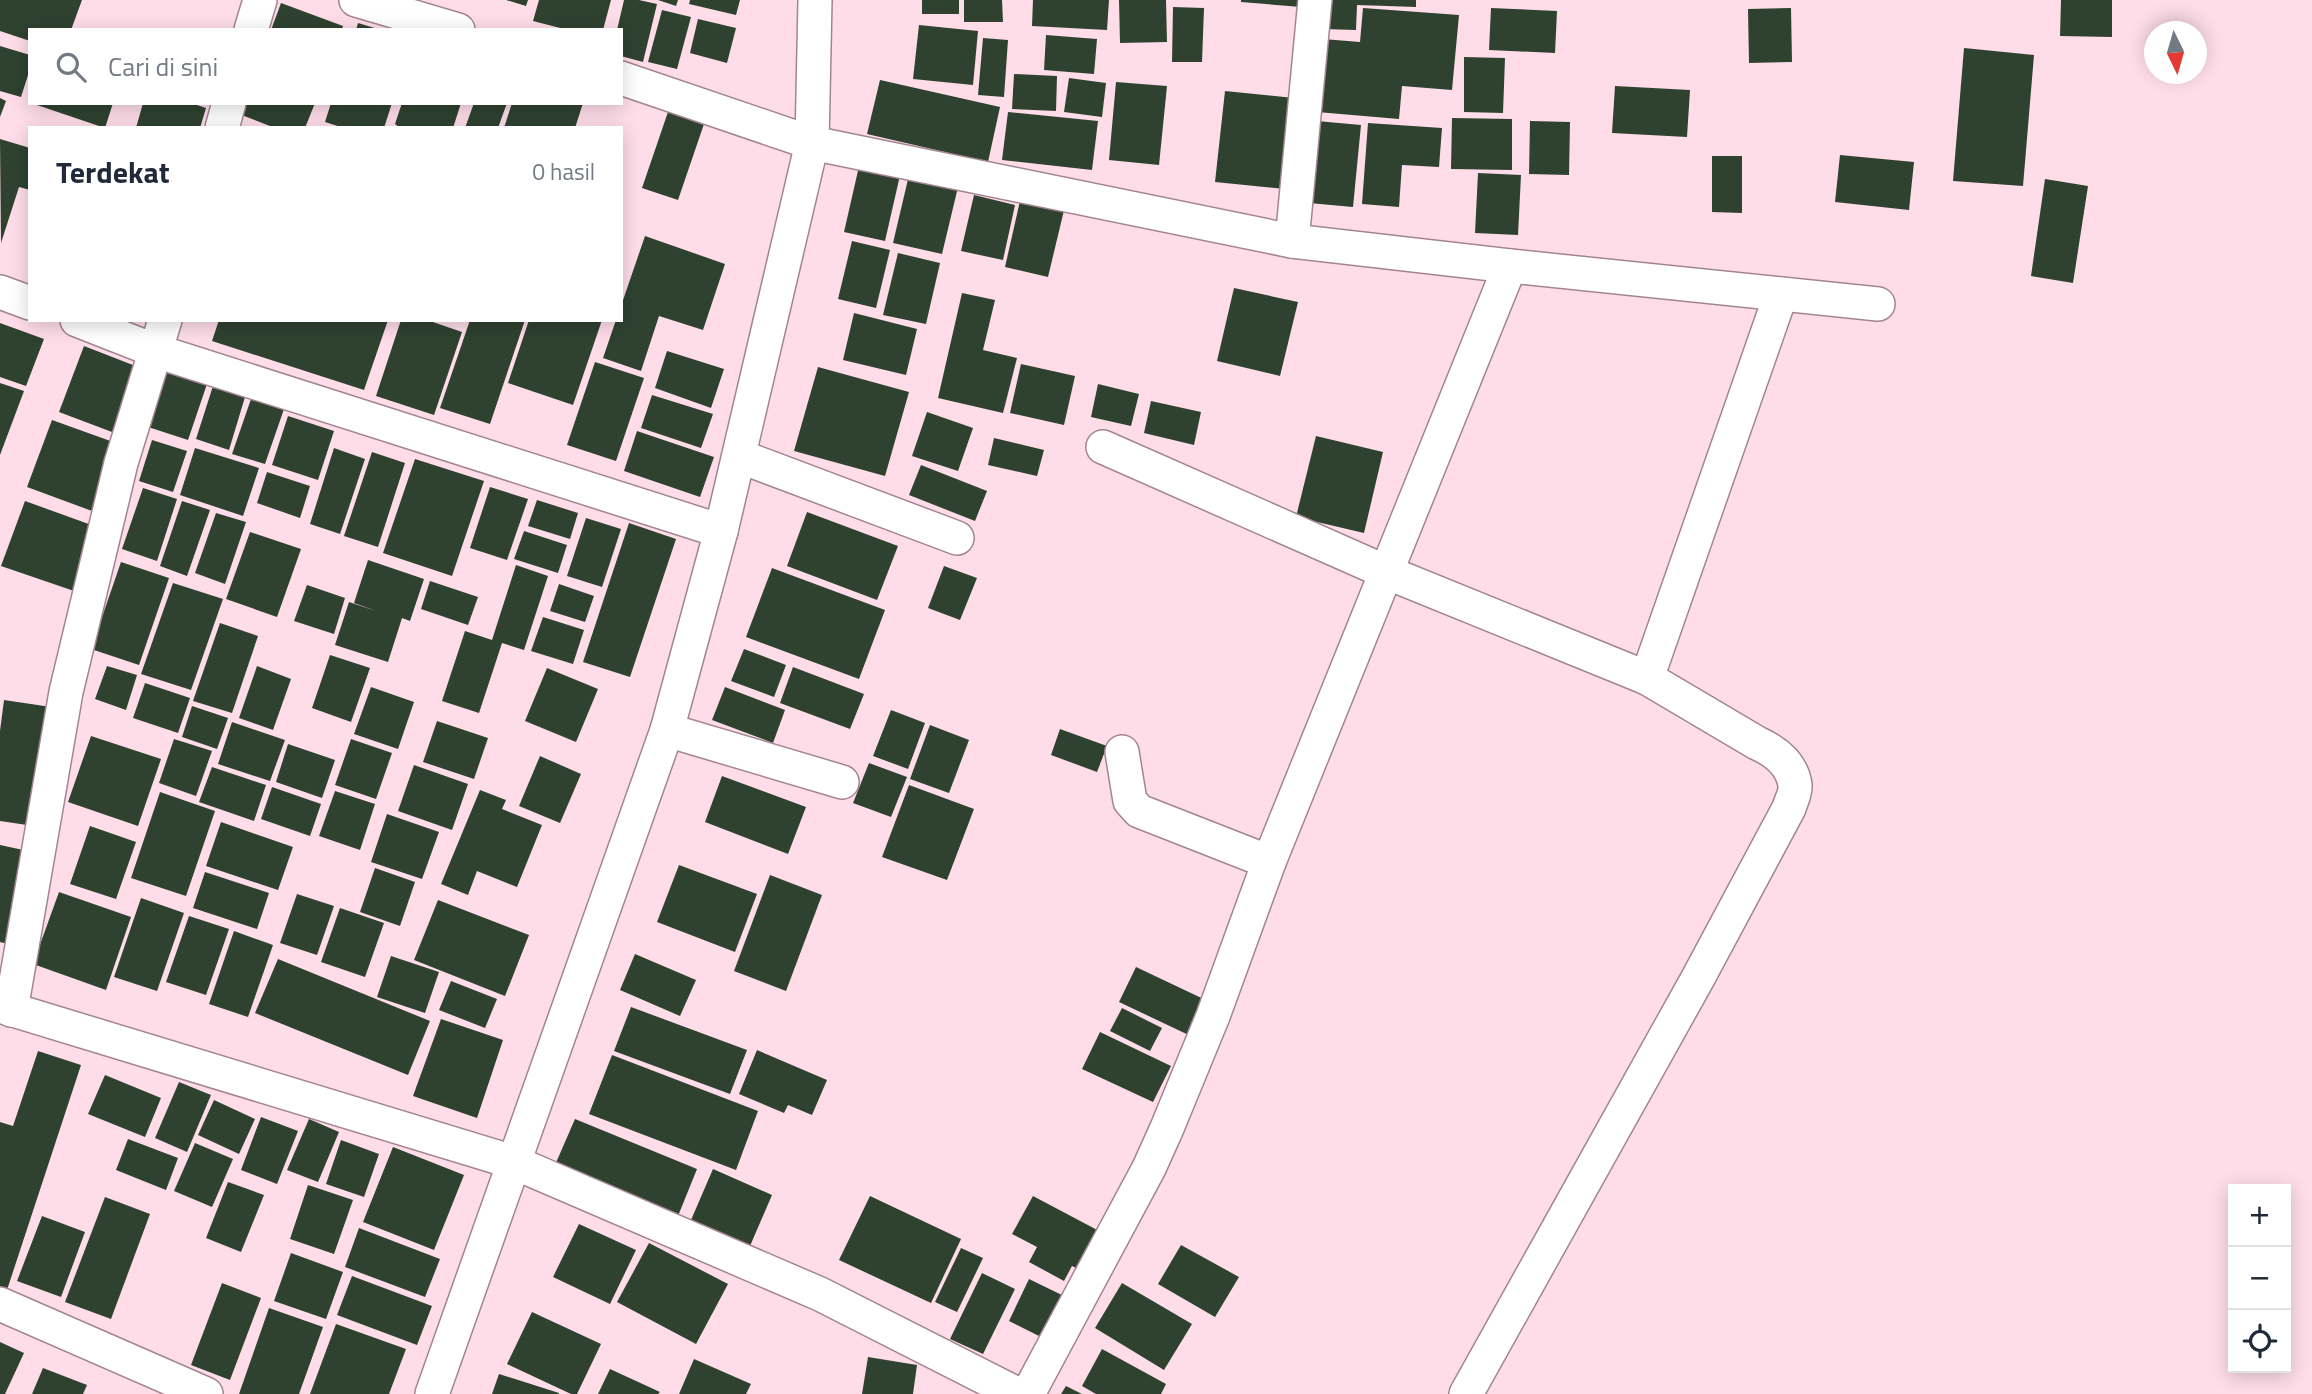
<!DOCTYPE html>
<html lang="id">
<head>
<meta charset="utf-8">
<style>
  body { margin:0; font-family:"Titillium Web",sans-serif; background:#f6f6f7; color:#1f2937 }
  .controls { position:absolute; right:21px; bottom:21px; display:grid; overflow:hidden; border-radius:0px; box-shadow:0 4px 18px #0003 }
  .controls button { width:63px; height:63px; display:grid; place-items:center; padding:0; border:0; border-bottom:2px solid #e0e1e3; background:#fff; color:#1f2937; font:35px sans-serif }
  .compass { position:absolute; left:2144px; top:21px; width:63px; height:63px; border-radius:50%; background:#fff; box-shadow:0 4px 18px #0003; rotate:175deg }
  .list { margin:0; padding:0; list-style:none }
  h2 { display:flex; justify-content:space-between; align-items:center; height:91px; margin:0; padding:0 28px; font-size:30px }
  h2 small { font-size:23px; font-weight:400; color:#747a83 }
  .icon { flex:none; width:38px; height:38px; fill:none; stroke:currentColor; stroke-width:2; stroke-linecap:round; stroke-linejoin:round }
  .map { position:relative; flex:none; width:2312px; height:1394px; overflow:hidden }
  .search { position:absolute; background:#fff; box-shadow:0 4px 18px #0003; left:28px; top:28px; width:595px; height:77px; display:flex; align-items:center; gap:18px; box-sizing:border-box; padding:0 24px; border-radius:0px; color:#747a83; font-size:26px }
  .panel { position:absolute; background:#fff; box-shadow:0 4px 18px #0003; left:28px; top:126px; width:595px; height:196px; border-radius:0px }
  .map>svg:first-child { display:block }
</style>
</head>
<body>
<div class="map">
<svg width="2312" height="1394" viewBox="0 0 2312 1394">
  <rect width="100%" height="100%" fill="#fedde9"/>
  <g fill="#2f4230">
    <path d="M 0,0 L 82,0 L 71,30 L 30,30 L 30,41 L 0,31 Z"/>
    <path d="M 506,0 L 528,0 L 526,6 Z"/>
    <path d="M 539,0 L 611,0 L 603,30 L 568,30 L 533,21 Z"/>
    <path d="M 624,0 L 639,0 L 657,4 L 643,62 L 621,56 L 621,30 L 617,30 Z"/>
    <path d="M 658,0 L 678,0 L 676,6 Z"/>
    <path d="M 690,0 L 740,0 L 736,15 L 689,4 Z"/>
    <rect x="922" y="0" width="37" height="14"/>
    <path d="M 964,0 L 1002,0 L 1003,22 L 964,22 Z"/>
    <path d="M 1033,0 L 1109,0 L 1107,30 L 1032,26 Z"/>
    <path d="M 1119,0 L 1166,0 L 1167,42 L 1120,43 Z"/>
    <path d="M 1241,0 L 1302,0 L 1301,7 L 1241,2 Z"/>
    <path d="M 1324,0 L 1416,0 L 1416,7 L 1357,5 L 1356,30 L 1323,29 Z"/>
    <path d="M 2061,0 L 2112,0 L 2112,37 L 2060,36 Z"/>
    <path d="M 281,3 L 343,26 L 342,30 L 271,30 Z"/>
    <path d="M 1173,7 L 1204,8 L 1202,62 L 1172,62 Z"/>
    <path d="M 1363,8 L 1459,15 L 1452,90 L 1402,86 L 1399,119 L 1317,112 L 1323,39 L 1360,42 Z"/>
    <path d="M 1491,8 L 1557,11 L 1555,53 L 1489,50 Z"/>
    <path d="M 1791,8 L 1792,62 L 1749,63 L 1748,9 Z"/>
    <path d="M 662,10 L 691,17 L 677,69 L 648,62 Z"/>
    <path d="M 698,19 L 736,28 L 727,63 L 690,53 Z"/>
    <path d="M 358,23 L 378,29 L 378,30 L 356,30 Z"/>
    <path d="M 919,25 L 978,31 L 973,85 L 913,79 Z"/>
    <path d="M 1046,35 L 1097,39 L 1094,74 L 1044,70 Z"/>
    <path d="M 983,38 L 1008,40 L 1004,97 L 978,95 Z"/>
    <path d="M 0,46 L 30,55 L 30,69 L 21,97 L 0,91 Z"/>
    <path d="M 1964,48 L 2034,55 L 2023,186 L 1953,181 Z"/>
    <path d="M 1464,57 L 1505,58 L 1503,113 L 1464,112 Z"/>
    <path d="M 1014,74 L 1057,76 L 1056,111 L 1012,109 Z"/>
    <path d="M 1069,78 L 1106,83 L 1102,117 L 1064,112 Z"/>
    <path d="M 880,80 L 1000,107 L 988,162 L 867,134 Z"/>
    <path d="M 1116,82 L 1167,86 L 1159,165 L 1109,160 Z"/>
    <path d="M 1615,86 L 1690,90 L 1687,137 L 1612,133 Z"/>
    <path d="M 1225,91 L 1294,98 L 1285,189 L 1215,182 Z"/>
    <path d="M 0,98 L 6,101 L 0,117 Z"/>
    <path d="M 31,103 L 113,103 L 105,128 Z"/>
    <path d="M 143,103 L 191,103 L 206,108 L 200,128 L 136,128 Z"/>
    <path d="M 243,103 L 315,103 L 305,128 L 275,128 L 239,114 Z"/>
    <path d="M 331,103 L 392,103 L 384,128 L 344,128 L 325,122 Z"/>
    <path d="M 402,103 L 461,103 L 453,128 L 400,128 L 395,124 Z"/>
    <path d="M 474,103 L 507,103 L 498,128 L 465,128 Z"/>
    <path d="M 512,103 L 583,103 L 575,128 L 504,128 Z"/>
    <path d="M 669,109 L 705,121 L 678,200 L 642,188 Z"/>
    <path d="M 1008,112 L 1098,121 L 1092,170 L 1002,160 Z"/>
    <path d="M 1452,118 L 1512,119 L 1512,170 L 1451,169 Z"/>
    <path d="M 1317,121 L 1361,125 L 1353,207 L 1309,203 Z"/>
    <path d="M 1530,121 L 1570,122 L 1569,175 L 1529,174 Z"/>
    <path d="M 1368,123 L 1442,128 L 1439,167 L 1402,165 L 1399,207 L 1362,204 Z"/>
    <path d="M 0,139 L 30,148 L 30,190 L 19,187 L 1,243 Z"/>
    <path d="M 1840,155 L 1914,162 L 1909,210 L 1835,202 Z"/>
    <path d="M 1712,156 L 1742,156 L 1742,213 L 1712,212 Z"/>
    <path d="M 860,162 L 901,171 L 885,241 L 844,232 Z"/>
    <path d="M 1478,173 L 1521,175 L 1518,235 L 1475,233 Z"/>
    <path d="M 909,175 L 958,187 L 942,254 L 893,243 Z"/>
    <path d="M 2045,179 L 2088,186 L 2073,283 L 2031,276 Z"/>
    <path d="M 1022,192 L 1066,202 L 1048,277 L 1005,267 Z"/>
    <path d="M 974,195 L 1015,205 L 1003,260 L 961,251 Z"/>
    <path d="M 645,236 L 725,264 L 703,330 L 659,316 L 641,371 L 603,358 L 616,320 L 621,320 L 621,306 Z"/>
    <path d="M 852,241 L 890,250 L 876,308 L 838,299 Z"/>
    <path d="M 898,253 L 940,263 L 926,324 L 883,315 Z"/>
    <path d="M 1234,288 L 1298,302 L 1280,376 L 1217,361 Z"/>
    <path d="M 962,293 L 995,300 L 983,350 L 1017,358 L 1003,413 L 938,398 Z"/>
    <path d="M 854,313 L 917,329 L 906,375 L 843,360 Z"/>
    <path d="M 219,320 L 388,320 L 364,390 L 212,341 Z"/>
    <path d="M 401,320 L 427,320 L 462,332 L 434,415 L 376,396 Z"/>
    <path d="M 470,320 L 525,320 L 490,424 L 440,408 Z"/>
    <path d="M 529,320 L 602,320 L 573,405 L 508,383 Z"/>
    <path d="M 0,323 L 44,339 L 26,386 L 0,377 Z"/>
    <path d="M 84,346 L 138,367 L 112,432 L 59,412 Z"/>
    <path d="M 667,351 L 724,369 L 711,408 L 655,388 Z"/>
    <path d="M 595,362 L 644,378 L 616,461 L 567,445 Z"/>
    <path d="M 1021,364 L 1075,376 L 1064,425 L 1010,413 Z"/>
    <path d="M 818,367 L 909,392 L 885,476 L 794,451 Z"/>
    <path d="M 163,370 L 207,384 L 188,440 L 145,426 Z"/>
    <path d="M 0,383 L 24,391 L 0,455 Z"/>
    <path d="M 1098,384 L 1139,394 L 1131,426 L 1091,417 Z"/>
    <path d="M 213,386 L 245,397 L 229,450 L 196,439 Z"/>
    <path d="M 652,395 L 713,414 L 701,448 L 641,428 Z"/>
    <path d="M 251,399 L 284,409 L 265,464 L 232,454 Z"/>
    <path d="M 1151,401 L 1201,412 L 1194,445 L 1144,433 Z"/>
    <path d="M 927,412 L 973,428 L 958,471 L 912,456 Z"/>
    <path d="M 288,416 L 334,431 L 318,480 L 272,465 Z"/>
    <path d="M 52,420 L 116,443 L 92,511 L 27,487 Z"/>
    <path d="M 637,431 L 714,457 L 700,497 L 624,471 Z"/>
    <path d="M 1316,436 L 1383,452 L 1364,533 L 1296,517 Z"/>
    <path d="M 994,438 L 1044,450 L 1037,476 L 988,465 Z"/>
    <path d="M 152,440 L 187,451 L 173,492 L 139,481 Z"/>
    <path d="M 195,448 L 259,468 L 243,516 L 180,495 Z"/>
    <path d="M 334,448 L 365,459 L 340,534 L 310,524 Z"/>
    <path d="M 372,452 L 405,463 L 378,547 L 344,536 Z"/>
    <path d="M 415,459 L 484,481 L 452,576 L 383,553 Z"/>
    <path d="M 921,465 L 987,491 L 975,521 L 909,495 Z"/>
    <path d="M 267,472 L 310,486 L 300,518 L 257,503 Z"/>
    <path d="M 490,487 L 528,499 L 507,560 L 470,548 Z"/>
    <path d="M 143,488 L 177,499 L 157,561 L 122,549 Z"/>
    <path d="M 537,500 L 578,513 L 570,539 L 528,526 Z"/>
    <path d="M 25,501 L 97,527 L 74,591 L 1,566 Z"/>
    <path d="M 182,501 L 210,510 L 187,576 L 160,566 Z"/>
    <path d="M 807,512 L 898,546 L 877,600 L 787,566 Z"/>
    <path d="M 216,513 L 246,522 L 225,584 L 195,573 Z"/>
    <path d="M 586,518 L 621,529 L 602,587 L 567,576 Z"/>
    <path d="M 629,523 L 676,539 L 630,677 L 583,662 Z"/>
    <path d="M 524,531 L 567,545 L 558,573 L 514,559 Z"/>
    <path d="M 250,532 L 301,549 L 277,617 L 226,599 Z"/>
    <path d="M 368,560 L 424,579 L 410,621 L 402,618 L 388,662 L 335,645 L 349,602 L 376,611 L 354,603 Z"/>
    <path d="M 121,562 L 169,578 L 139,665 L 91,649 Z"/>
    <path d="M 516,565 L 548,576 L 524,650 L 502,643 L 479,713 L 442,701 L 465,631 L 492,640 Z"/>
    <path d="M 944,566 L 977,578 L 960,620 L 928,608 Z"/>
    <path d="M 772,568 L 885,610 L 859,679 L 746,637 Z"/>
    <path d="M 430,581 L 478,597 L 468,625 L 421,609 Z"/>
    <path d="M 173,583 L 223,599 L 191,690 L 141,674 Z"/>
    <path d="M 559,584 L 594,596 L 585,622 L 550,611 Z"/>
    <path d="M 307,585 L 345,598 L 334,634 L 294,621 Z"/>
    <path d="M 543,617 L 584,630 L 573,664 L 531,651 Z"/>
    <path d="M 220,623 L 258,636 L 232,713 L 193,701 Z"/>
    <path d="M 744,649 L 786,665 L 774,697 L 731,681 Z"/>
    <path d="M 330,655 L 370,668 L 351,722 L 312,708 Z"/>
    <path d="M 107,666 L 137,675 L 126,710 L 95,699 Z"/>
    <path d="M 257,666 L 291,679 L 273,730 L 239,718 Z"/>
    <path d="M 793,667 L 864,694 L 850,729 L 780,703 Z"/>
    <path d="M 547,668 L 598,689 L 576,742 L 525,721 Z"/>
    <path d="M 145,683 L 190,698 L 178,733 L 133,718 Z"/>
    <path d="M 371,687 L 414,702 L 398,749 L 354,734 Z"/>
    <path d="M 725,687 L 785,710 L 773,743 L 712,720 Z"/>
    <path d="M 4,700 L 51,707 L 34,826 L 0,821 L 0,731 Z"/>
    <path d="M 192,706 L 228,718 L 217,749 L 182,737 Z"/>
    <path d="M 891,710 L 925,723 L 908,769 L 873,756 Z"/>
    <path d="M 437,721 L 488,738 L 474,779 L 423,762 Z"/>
    <path d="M 232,722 L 285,740 L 270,781 L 218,764 Z"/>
    <path d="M 930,725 L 969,740 L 949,793 L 910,779 Z"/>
    <path d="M 1060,729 L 1107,746 L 1097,772 L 1051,755 Z"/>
    <path d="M 91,736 L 161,759 L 138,826 L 68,802 Z"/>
    <path d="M 174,739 L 212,751 L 196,796 L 159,783 Z"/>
    <path d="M 351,739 L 392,753 L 376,799 L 335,785 Z"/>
    <path d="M 288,744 L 335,760 L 322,798 L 276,782 Z"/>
    <path d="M 540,756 L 581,774 L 560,823 L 519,806 Z"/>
    <path d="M 869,763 L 907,777 L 891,817 L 853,803 Z"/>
    <path d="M 414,765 L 468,784 L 452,830 L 398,811 Z"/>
    <path d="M 212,767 L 266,785 L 254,821 L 199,802 Z"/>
    <path d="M 722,776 L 806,807 L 788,854 L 705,822 Z"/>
    <path d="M 909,785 L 974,809 L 947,880 L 882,857 Z"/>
    <path d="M 272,787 L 321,804 L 310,836 L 261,819 Z"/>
    <path d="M 480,790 L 506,800 L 502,809 L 542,825 L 517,887 L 477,871 L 468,895 L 441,884 Z"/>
    <path d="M 335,791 L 375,804 L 360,850 L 319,836 Z"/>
    <path d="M 160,792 L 215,811 L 186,896 L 131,878 Z"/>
    <path d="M 387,814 L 439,832 L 422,879 L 371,862 Z"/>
    <path d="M 221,822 L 293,847 L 278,890 L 206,866 Z"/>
    <path d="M 90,826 L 136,842 L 116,899 L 70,884 Z"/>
    <path d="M 0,845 L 28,851 L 8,944 L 0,942 Z"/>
    <path d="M 679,865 L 757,894 L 735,952 L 657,922 Z"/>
    <path d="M 375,868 L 415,882 L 400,926 L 360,912 Z"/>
    <path d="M 205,872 L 269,893 L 257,929 L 193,908 Z"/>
    <path d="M 770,875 L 822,895 L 786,991 L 734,971 Z"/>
    <path d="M 59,892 L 131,917 L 106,990 L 33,964 Z"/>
    <path d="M 297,894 L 334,906 L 317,955 L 280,943 Z"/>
    <path d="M 141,898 L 184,913 L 157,991 L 114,977 Z"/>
    <path d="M 438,900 L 529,935 L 505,996 L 414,960 Z"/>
    <path d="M 340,908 L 384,923 L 365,977 L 321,962 Z"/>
    <path d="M 189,916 L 229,929 L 206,995 L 166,982 Z"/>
    <path d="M 234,931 L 273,945 L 248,1017 L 209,1004 Z"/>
    <path d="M 635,954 L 696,980 L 680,1016 L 620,990 Z"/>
    <path d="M 391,956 L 439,972 L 425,1013 L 377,997 Z"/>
    <path d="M 278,959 L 430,1021 L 408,1075 L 255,1013 Z"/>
    <path d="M 1136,967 L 1212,1003 L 1195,1038 L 1119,1002 Z"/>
    <path d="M 451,981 L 497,999 L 485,1028 L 439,1010 Z"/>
    <path d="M 631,1007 L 747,1050 L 730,1094 L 614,1051 Z"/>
    <path d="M 1122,1008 L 1162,1028 L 1150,1051 L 1110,1031 Z"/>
    <path d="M 441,1019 L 503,1040 L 477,1118 L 413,1096 Z"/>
    <path d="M 1100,1032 L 1171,1066 L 1153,1102 L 1082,1069 Z"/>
    <path d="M 757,1050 L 827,1080 L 812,1115 L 788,1105 L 784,1113 L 739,1094 Z"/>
    <path d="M 38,1051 L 81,1065 L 7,1290 L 0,1288 L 0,1122 L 13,1126 Z"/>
    <path d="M 612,1055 L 758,1111 L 736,1170 L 589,1114 Z"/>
    <path d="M 105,1075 L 161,1098 L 145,1137 L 88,1114 Z"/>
    <path d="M 179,1082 L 211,1095 L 187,1152 L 155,1138 Z"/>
    <path d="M 214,1100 L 255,1119 L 239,1154 L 198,1135 Z"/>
    <path d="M 261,1117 L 298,1131 L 277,1184 L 241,1170 Z"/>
    <path d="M 309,1119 L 339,1132 L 318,1182 L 287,1170 Z"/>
    <path d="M 575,1119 L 697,1169 L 678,1216 L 555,1165 Z"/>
    <path d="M 128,1139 L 178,1158 L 166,1190 L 116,1170 Z"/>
    <path d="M 341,1140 L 379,1154 L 364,1197 L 326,1184 Z"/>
    <path d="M 195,1143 L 233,1159 L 212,1207 L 174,1191 Z"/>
    <path d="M 393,1147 L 464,1175 L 434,1250 L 363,1222 Z"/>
    <path d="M 713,1169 L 772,1195 L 750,1246 L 691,1220 Z"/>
    <path d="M 228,1182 L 264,1195 L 241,1252 L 206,1238 Z"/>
    <path d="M 308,1185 L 353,1200 L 334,1254 L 290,1239 Z"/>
    <path d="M 870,1196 L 961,1239 L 931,1303 L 839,1260 Z"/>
    <path d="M 1033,1196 L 1101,1232 L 1080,1270 L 1072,1266 L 1064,1281 L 1029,1262 L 1037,1247 L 1012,1234 Z"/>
    <path d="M 105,1197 L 150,1214 L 111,1319 L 65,1302 Z"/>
    <path d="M 42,1216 L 85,1232 L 61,1297 L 17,1281 Z"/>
    <path d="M 579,1224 L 636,1250 L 610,1304 L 553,1277 Z"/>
    <path d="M 359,1228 L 440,1259 L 425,1297 L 345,1267 Z"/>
    <path d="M 649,1243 L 728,1284 L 696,1344 L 617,1302 Z"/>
    <path d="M 1181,1245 L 1239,1277 L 1215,1317 L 1158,1284 Z"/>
    <path d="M 961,1248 L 983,1258 L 957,1312 L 935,1302 Z"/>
    <path d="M 291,1253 L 343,1272 L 326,1319 L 274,1301 Z"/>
    <path d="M 982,1273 L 1015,1289 L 983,1354 L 950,1339 Z"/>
    <path d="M 352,1276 L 432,1306 L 417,1345 L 337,1315 Z"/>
    <path d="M 1029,1279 L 1068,1298 L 1047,1340 L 1009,1321 Z"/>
    <path d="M 222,1283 L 261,1298 L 230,1380 L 191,1365 Z"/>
    <path d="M 1122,1283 L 1192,1324 L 1164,1370 L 1095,1328 Z"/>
    <path d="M 269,1308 L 323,1327 L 299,1394 L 239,1394 Z"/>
    <path d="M 532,1312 L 601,1344 L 577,1394 L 571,1394 L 507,1364 Z"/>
    <path d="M 336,1324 L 406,1349 L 389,1394 L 310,1394 Z"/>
    <path d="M 0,1342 L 24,1353 L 5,1394 L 0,1394 Z"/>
    <path d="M 1102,1349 L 1166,1384 L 1161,1394 L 1096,1394 L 1082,1386 Z"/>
    <path d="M 868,1357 L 917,1365 L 913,1394 L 862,1394 Z"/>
    <path d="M 694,1359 L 751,1384 L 746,1394 L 679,1394 Z"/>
    <path d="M 43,1368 L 87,1385 L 83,1394 L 32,1394 Z"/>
    <path d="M 610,1369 L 660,1392 L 658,1394 L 598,1394 Z"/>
    <path d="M 499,1374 L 559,1393 L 559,1394 L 492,1394 Z"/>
    <path d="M 1066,1386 L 1082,1394 L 1061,1394 Z"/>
  </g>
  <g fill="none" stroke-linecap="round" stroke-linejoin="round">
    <defs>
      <g id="street">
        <path d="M 356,0 L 458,30"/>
        <path d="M 251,30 L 260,0"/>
        <path d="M 621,78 L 812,143 L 1292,241 L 1510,266 L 1878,304"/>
        <path d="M 222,128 L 229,103"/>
        <path d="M 1292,241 L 1315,0"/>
        <path d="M 0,292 L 30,303"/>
        <path d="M 77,320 L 156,351 L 721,531"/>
        <path d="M 1103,447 L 1386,572 L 1647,678 L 1757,743 C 1775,751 1792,764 1795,785 C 1796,792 1791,801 1789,808 L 1698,978 L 1466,1394"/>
        <path d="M 739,456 L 957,538"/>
        <path d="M 1647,678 L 1781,294"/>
        <path d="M 667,730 L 842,782"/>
        <path d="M 1122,752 L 1130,801 L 1139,811 L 1269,862"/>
        <path d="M 0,1006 L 513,1162 L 820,1294 L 1017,1394"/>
        <path d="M 11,1010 L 66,692 L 121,463 L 165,320"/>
        <path d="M 0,1304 L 206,1394"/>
        <path d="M 432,1394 L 667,730 L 721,531 L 812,143 L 815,0"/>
        <path d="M 1028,1394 L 1149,1168 L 1167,1128 L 1213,1016 L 1269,862 L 1510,266"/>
      </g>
    </defs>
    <use href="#street" stroke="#a38591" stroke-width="36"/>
    <use href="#street" stroke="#fff" stroke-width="33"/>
  </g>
</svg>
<div class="controls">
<button>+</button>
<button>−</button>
<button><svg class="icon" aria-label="locate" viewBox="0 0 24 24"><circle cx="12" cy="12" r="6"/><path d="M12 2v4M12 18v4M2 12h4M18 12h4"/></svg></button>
</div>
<svg class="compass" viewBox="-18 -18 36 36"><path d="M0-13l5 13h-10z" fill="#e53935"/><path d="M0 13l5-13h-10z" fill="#747a83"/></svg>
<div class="search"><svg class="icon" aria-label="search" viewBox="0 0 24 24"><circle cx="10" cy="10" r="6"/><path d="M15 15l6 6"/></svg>Cari di sini</div>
<section class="panel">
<h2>Terdekat<small>0 hasil</small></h2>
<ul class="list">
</ul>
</section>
</div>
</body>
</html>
